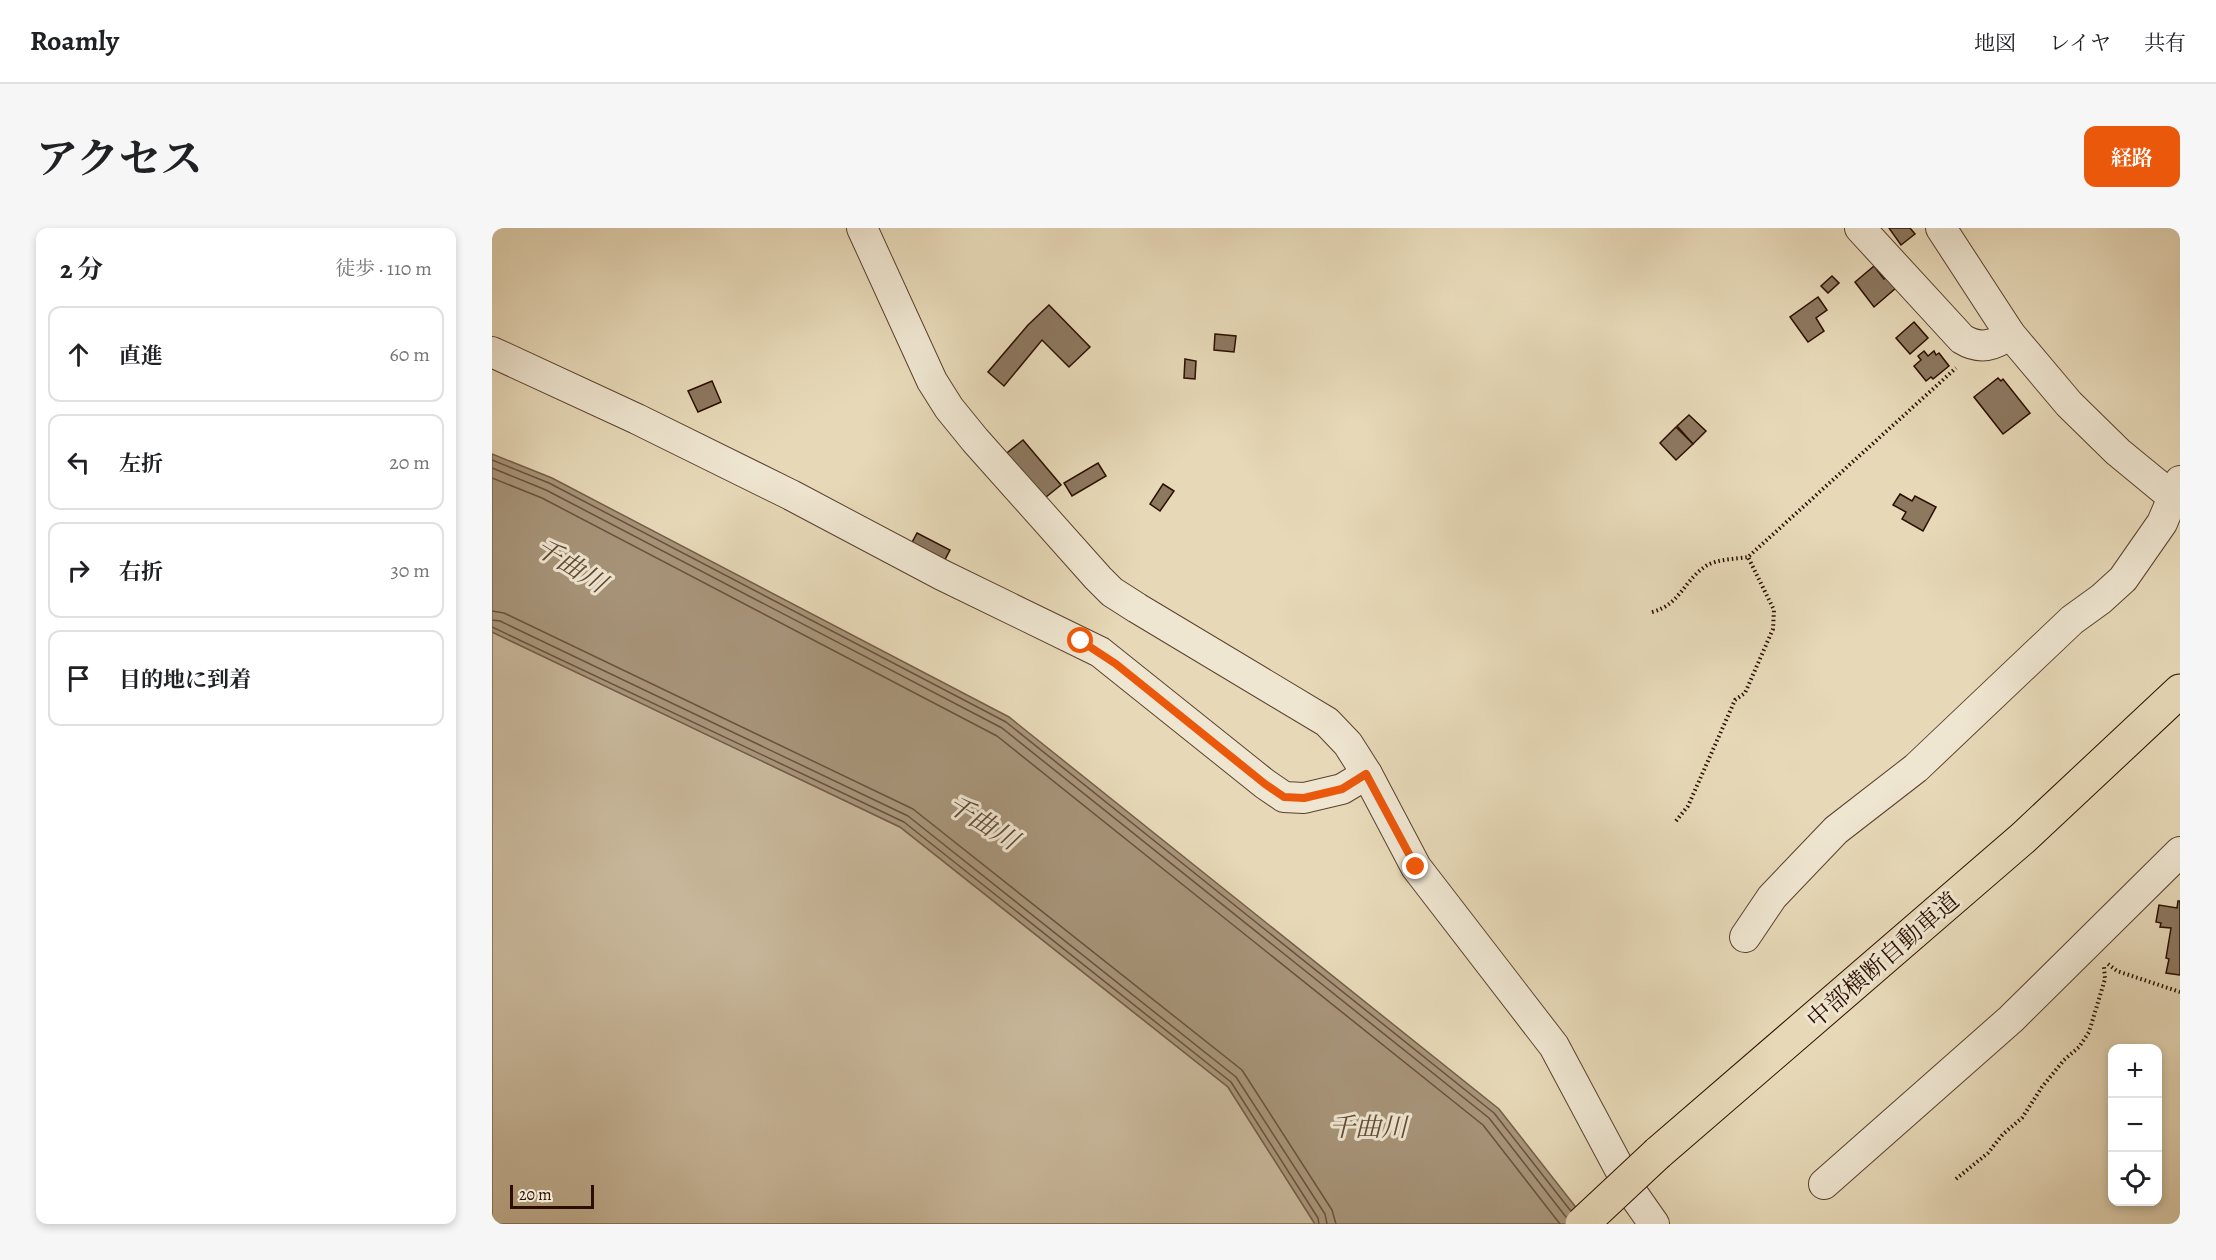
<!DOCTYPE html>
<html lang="ja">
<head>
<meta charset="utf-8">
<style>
  body { margin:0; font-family:Alegreya,"Noto Serif JP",serif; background:#f6f6f6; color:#202124 }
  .controls { position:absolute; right:18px; bottom:18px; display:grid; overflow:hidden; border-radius:12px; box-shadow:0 3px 9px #0003 }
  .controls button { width:54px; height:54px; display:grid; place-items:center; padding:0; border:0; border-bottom:2px solid #e0e0e0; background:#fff; color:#202124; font:30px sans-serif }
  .scale { position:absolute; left:18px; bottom:15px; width:84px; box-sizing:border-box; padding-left:6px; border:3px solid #2b0e00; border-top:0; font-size:16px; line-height:21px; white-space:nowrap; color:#2b0e00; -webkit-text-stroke:4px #efe6d1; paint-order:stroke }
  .stop { position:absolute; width:18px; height:18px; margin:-14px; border:4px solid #ea580c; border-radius:50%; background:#fff }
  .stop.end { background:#ea580c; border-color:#fff; box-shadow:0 2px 6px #0008 }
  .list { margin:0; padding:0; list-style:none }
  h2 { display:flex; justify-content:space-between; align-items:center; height:78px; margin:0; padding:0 24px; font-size:26px }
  h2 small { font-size:20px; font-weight:400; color:#757577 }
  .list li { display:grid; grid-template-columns:39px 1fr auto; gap:18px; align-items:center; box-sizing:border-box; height:96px; margin:0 12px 12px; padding:0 12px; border:2px solid #e0e0e0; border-radius:12px }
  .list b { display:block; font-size:22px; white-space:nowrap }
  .list em { font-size:20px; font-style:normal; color:#757577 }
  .icon { flex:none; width:33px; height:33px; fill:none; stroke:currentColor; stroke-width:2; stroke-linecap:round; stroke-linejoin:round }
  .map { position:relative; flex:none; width:1688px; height:996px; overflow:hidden; border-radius:12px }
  header { display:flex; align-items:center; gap:36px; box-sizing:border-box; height:84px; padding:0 30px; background:#fff; border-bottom:2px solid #e0e0e0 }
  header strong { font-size:28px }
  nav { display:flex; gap:33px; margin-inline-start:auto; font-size:21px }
  .intro { display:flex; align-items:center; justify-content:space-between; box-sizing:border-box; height:144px; padding:0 36px }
  h1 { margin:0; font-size:42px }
  .button { padding:15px 27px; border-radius:12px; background:#ea580c; color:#fff; font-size:21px; font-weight:700 }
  main { display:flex; gap:36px; padding:0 36px }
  aside { flex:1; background:#fff; border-radius:12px; box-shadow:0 3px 9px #0003 }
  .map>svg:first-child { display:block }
</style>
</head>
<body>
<header>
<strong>Roamly</strong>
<nav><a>地図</a><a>レイヤ</a><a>共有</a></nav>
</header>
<div class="intro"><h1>アクセス</h1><a class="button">経路</a></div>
<main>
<aside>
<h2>2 分<small>徒歩 · 110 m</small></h2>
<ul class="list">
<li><svg class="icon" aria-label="ahead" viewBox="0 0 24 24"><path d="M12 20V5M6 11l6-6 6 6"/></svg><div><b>直進</b></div><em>60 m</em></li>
<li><svg class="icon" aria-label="left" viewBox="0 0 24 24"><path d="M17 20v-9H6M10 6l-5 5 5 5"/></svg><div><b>左折</b></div><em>20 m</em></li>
<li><svg class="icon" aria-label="right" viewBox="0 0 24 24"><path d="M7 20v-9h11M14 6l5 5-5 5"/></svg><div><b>右折</b></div><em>30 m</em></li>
<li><svg class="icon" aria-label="arrive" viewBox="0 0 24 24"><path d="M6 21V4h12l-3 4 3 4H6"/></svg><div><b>目的地に到着</b></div></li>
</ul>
</aside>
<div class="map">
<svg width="1688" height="996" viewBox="0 0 1688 996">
  <rect width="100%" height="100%" fill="#e7d9b8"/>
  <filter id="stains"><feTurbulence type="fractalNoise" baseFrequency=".00333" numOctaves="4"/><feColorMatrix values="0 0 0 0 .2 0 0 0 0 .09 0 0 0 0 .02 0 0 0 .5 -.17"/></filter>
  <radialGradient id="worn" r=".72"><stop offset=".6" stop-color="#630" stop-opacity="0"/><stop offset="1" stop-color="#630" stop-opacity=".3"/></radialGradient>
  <path fill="#c7b699" stroke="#79624c" stroke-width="1.5" d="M 0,404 L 408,599 L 736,859 L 823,996 L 0,996 Z"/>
  <path fill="#a79479" stroke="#755e49" stroke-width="1.5" d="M 0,226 L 60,250 L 517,489 L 1007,881 L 1097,996 L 823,996 L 736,859 L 408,599 L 0,404 Z"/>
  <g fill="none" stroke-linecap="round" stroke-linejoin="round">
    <g stroke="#69513c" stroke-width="1.5">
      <path d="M 0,232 L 57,255 L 514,494 L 1002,885 L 1078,982"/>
      <path d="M 0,240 L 54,262 L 510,500 L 997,890 L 1074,989"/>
      <path d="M 0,250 L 50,270 L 505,508 L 991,897 L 1068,996"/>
      <path d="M 0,383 L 12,385 L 421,581 L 750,842 L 840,982 L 844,996"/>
      <path d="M 0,392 L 8,393 L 416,588 L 744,849 L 833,986 L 835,996"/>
      <path d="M 0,399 L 412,594 L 739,854 L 826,990 L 827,996"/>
    </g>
  </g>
  <g fill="#8d7860" stroke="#2b0e00" stroke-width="1.5">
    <path d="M 1397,0 L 1418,0 L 1423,6 L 1409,17 Z"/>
    <path d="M 1382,38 L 1392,51 L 1395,49 L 1404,60 L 1382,79 L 1363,54 Z"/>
    <path d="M 1340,48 L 1347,55 L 1336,65 L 1329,58 Z"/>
    <path d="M 1326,69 L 1335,82 L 1324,90 L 1332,103 L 1316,114 L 1298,89 Z"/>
    <path d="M 557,77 L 598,119 L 577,139 L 550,112 L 512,158 L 496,144 L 536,97 Z"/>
    <path d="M 1422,94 L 1436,110 L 1418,126 L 1404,110 Z"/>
    <path d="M 723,106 L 744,108 L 742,124 L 722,122 Z"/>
    <path d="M 1432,123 L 1436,128 L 1442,123 L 1444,127 L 1447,125 L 1457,138 L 1441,151 L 1439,149 L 1434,153 L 1422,138 L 1429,132 L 1426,128 Z"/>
    <path d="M 693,131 L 704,133 L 703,151 L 692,150 Z"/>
    <path d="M 1506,150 L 1509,153 L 1511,151 L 1538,185 L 1511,206 L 1482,169 Z"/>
    <path d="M 220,153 L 229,174 L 206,184 L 196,163 Z"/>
    <path d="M 1197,187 L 1214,203 L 1201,216 L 1185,198 Z"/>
    <path d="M 1184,199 L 1201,216 L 1184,232 L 1168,215 Z"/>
    <path d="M 531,212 L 569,257 L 549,273 L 511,228 Z"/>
    <path d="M 606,235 L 614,248 L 580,268 L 572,255 Z"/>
    <path d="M 671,256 L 682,263 L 668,283 L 658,276 Z"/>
    <path d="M 1408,266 L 1420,273 L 1423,268 L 1444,279 L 1431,303 L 1410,291 L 1414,284 L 1401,277 Z"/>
    <path d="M 425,305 L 458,322 L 449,339 L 416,322 Z"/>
    <path d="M 1686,673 L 1688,673 L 1688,747 L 1674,745 L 1677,731 L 1674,730 L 1679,700 L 1668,699 L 1669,695 L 1664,694 L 1667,677 L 1685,680 Z"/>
  </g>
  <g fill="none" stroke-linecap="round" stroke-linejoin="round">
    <defs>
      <g id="minor">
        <path d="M 370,0 L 440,153 L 457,180 L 483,212 L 606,350 L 620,364 L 645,380 L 835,494 L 856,516 L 875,546 L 924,639 L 1062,818 L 1141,966 L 1162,996"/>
        <path d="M 1368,0 L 1470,111 C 1488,122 1502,118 1518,106"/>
        <path d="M 1449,0 L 1518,106 L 1577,176 L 1626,224 L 1688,275"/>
        <path d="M 0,124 L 145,191 L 299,267 L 450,347 L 608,424 L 773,556 L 792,569 L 812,570 L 850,561 L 875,546"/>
        <path d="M 1253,709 L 1280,669 L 1344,602 L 1424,540 L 1580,392 L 1609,371 L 1631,351 L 1670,295 L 1688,253"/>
        <path d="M 1332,956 L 1519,791 L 1688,624"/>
      </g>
      <path id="highway" d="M 1166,925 L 1531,610 L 1688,463"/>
    </defs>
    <use href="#minor" stroke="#5a412e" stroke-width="32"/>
    <use href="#highway" stroke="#2b0e00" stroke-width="35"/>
    <g stroke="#2b0e00" stroke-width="4" stroke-dasharray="1.5 3" stroke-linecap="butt">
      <path d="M 1160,384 C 1188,377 1192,352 1214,338 C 1225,331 1243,331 1256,329 L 1464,140"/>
      <path d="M 1184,593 L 1196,578 L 1243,472 L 1253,465 L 1281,401 L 1282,382 L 1256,329"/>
      <path d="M 1616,736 L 1625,743 L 1688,764"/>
      <path d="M 1464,951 L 1496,925 L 1511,906 L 1530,890 L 1550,859 L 1572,832 L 1587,819 L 1597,804 L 1613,751 L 1612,739"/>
    </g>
    <use href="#minor" stroke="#efe6d1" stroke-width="30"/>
    <use href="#highway" stroke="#e7d9b8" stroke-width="33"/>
    <defs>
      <path id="highway-bridge" d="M 1090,996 L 1166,925"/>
    </defs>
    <use href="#highway-bridge" stroke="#2b0e00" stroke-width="35" stroke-linecap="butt"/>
    <use href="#highway-bridge" stroke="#e7d9b8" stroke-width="33"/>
  </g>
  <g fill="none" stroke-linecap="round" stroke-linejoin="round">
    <path stroke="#ea580c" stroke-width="8" d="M 589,413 L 624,436 L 773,556 L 792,569 L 812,570 L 850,561 L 874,546 L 924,639"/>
  </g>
  <g text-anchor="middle" stroke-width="6" stroke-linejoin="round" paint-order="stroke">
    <g font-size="24" fill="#2b0e00" stroke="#efe6d1">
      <text transform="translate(1391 732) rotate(-41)" y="8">中部横断自動車道</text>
    </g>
    <g font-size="26" font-style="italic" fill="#634a36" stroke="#efe6d1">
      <text transform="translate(79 337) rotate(32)" y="9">千曲川</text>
      <text transform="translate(491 594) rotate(32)" y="9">千曲川</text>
      <text x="876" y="908">千曲川</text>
    </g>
  </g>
  <rect width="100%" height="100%" filter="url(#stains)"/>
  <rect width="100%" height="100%" fill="url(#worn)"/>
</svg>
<div class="controls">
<button>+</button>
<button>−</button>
<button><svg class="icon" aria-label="locate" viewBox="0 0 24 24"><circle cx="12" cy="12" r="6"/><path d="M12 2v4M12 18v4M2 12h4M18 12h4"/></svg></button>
</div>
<div class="scale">20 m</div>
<div class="stop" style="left:589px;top:413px"></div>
<div class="stop end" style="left:924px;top:639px"></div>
</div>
</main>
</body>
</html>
